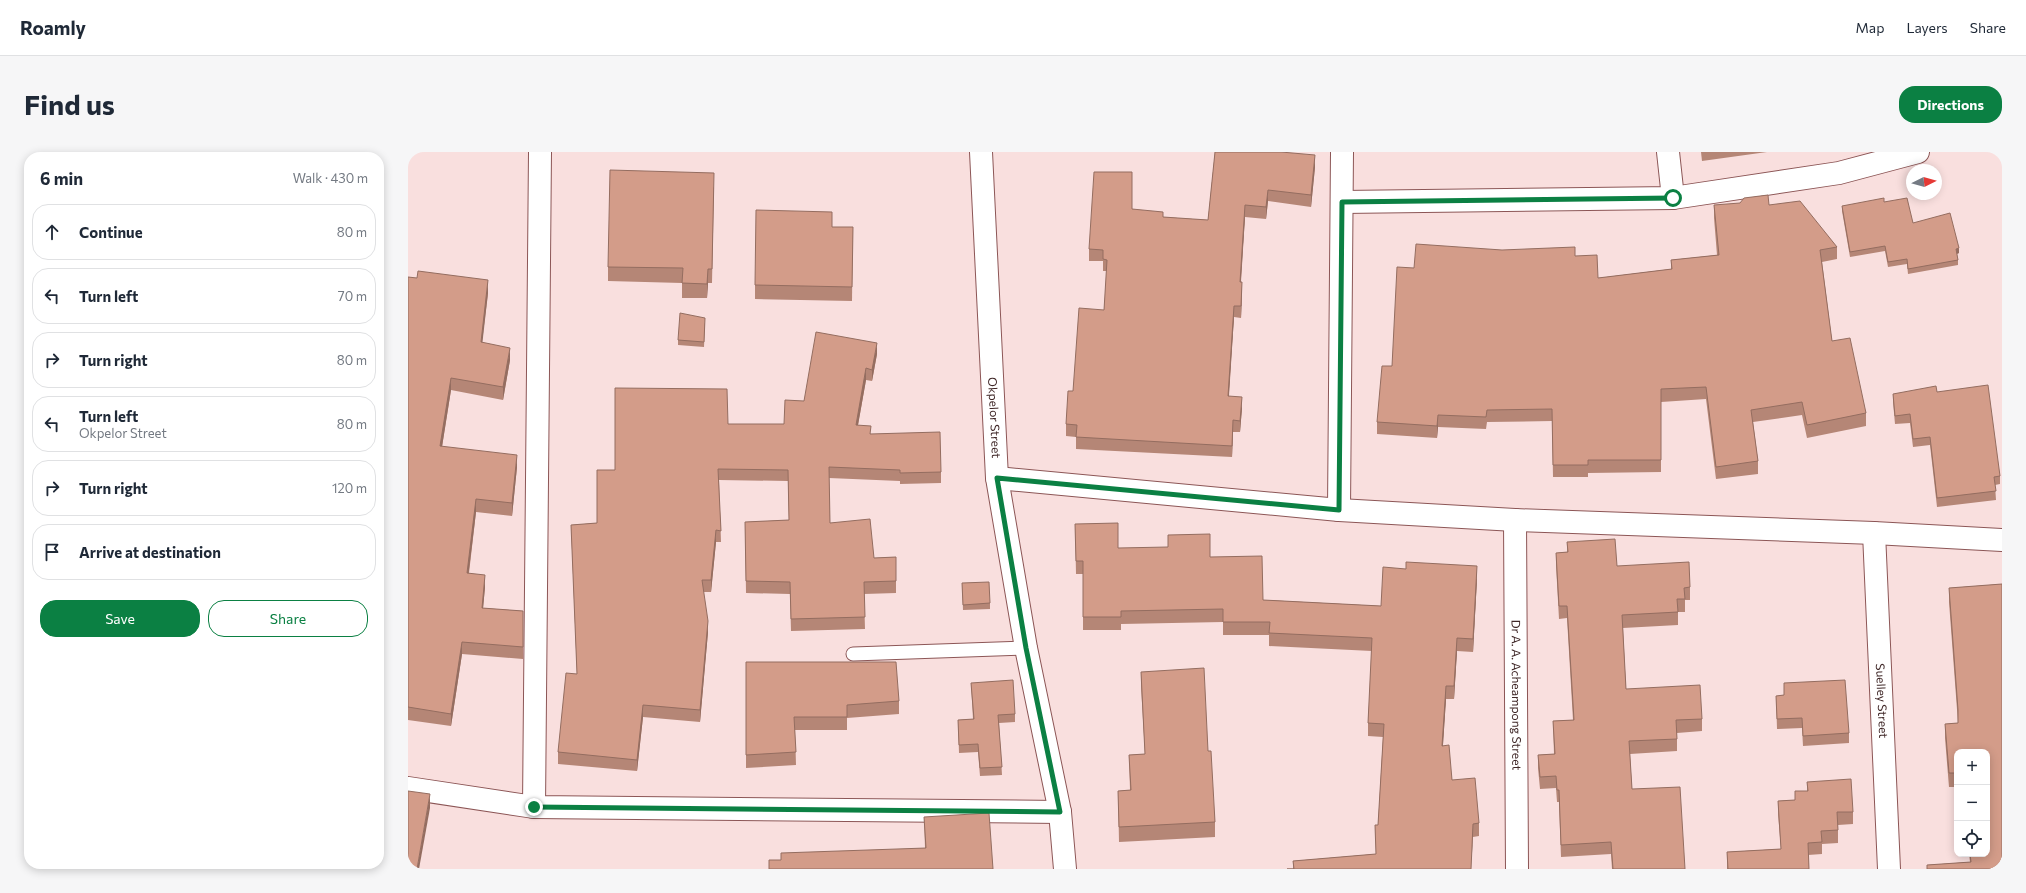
<!DOCTYPE html>
<html lang="en">
<head>
<meta charset="utf-8">
<style>
  body { margin:0; font-family:Commissioner,sans-serif; background:#f6f6f7; color:#1f2937 }
  .controls { position:absolute; right:12px; bottom:12px; display:grid; overflow:hidden; border-radius:8px; box-shadow:0 2px 10px #0003 }
  .controls button { width:36px; height:36px; display:grid; place-items:center; padding:0; border:0; border-bottom:1px solid #e0e1e3; background:#fff; color:#1f2937; font:20px sans-serif }
  .compass { position:absolute; left:1498px; top:12px; width:36px; height:36px; border-radius:50%; background:#fff; box-shadow:0 2px 10px #0003; rotate:85deg }
  .stop { position:absolute; width:12px; height:12px; margin:-9px; border:3px solid #0b8043; border-radius:50%; background:#fff }
  .stop.end { background:#0b8043; border-color:#fff; box-shadow:0 1px 4px #0008 }
  .list { margin:0; padding:0; list-style:none }
  h2 { display:flex; justify-content:space-between; align-items:center; height:52px; margin:0; padding:0 16px; font-size:17px }
  h2 small { font-size:13px; font-weight:400; color:#747a83 }
  .list li { display:grid; grid-template-columns:26px 1fr auto; gap:12px; align-items:center; box-sizing:border-box; height:56px; margin:0 8px 8px; padding:0 8px; border:1px solid #e0e1e3; border-radius:16px }
  .list b { display:block; font-size:15px; white-space:nowrap }
  .list p { margin:0; font-size:13px; white-space:nowrap; color:#747a83 }
  .list em { font-size:13px; font-style:normal; color:#747a83 }
  .actions { display:flex; gap:8px; padding:12px 16px }
  .actions a { flex:1; padding:9px 0; border:1px solid #0b8043; border-radius:16px; text-align:center; font-size:14px; color:#0b8043 }
  .actions .main { background:#0b8043; color:#fff }
  .icon { flex:none; width:22px; height:22px; fill:none; stroke:currentColor; stroke-width:2; stroke-linecap:round; stroke-linejoin:round }
  .map { position:relative; flex:none; width:1594px; height:717px; overflow:hidden; border-radius:16px }
  header { display:flex; align-items:center; gap:24px; box-sizing:border-box; height:56px; padding:0 20px; background:#fff; border-bottom:1px solid #e0e1e3 }
  header strong { font-size:19px }
  nav { display:flex; gap:22px; margin-inline-start:auto; font-size:14px }
  .intro { display:flex; align-items:center; justify-content:space-between; box-sizing:border-box; height:96px; padding:0 24px }
  h1 { margin:0; font-size:28px }
  .button { padding:10px 18px; border-radius:16px; background:#0b8043; color:#fff; font-size:14px; font-weight:700 }
  main { display:flex; gap:24px; padding:0 24px }
  aside { flex:1; background:#fff; border-radius:16px; box-shadow:0 2px 10px #0003 }
  .map>svg:first-child { display:block }
</style>
</head>
<body>
<header>
<strong>Roamly</strong>
<nav><a>Map</a><a>Layers</a><a>Share</a></nav>
</header>
<div class="intro"><h1>Find us</h1><a class="button">Directions</a></div>
<main>
<aside>
<h2>6 min<small>Walk · 430 m</small></h2>
<ul class="list">
<li><svg class="icon" aria-label="ahead" viewBox="0 0 24 24"><path d="M12 20V5M6 11l6-6 6 6"/></svg><div><b>Continue</b></div><em>80 m</em></li>
<li><svg class="icon" aria-label="left" viewBox="0 0 24 24"><path d="M17 20v-9H6M10 6l-5 5 5 5"/></svg><div><b>Turn left</b></div><em>70 m</em></li>
<li><svg class="icon" aria-label="right" viewBox="0 0 24 24"><path d="M7 20v-9h11M14 6l5 5-5 5"/></svg><div><b>Turn right</b></div><em>80 m</em></li>
<li><svg class="icon" aria-label="left" viewBox="0 0 24 24"><path d="M17 20v-9H6M10 6l-5 5 5 5"/></svg><div><b>Turn left</b><p>Okpelor Street</p></div><em>80 m</em></li>
<li><svg class="icon" aria-label="right" viewBox="0 0 24 24"><path d="M7 20v-9h11M14 6l5 5-5 5"/></svg><div><b>Turn right</b></div><em>120 m</em></li>
<li><svg class="icon" aria-label="arrive" viewBox="0 0 24 24"><path d="M6 21V4h12l-3 4 3 4H6"/></svg><div><b>Arrive at destination</b></div></li>
</ul>
<div class="actions"><a class="main">Save</a><a>Share</a></div>
</aside>
<div class="map">
<svg width="1594" height="717" viewBox="0 0 1594 717">
  <rect width="100%" height="100%" fill="#f9dfde"/>
  <g fill="none" stroke-linecap="round" stroke-linejoin="round">
    <defs>
      <path id="lane" d="M 445,502 L 618,496"/>
      <g id="street">
        <path id="s1" d="M 573,0 L 589,326 L 618,496 L 652,660 L 657,717"/>
        <path d="M 1260,0 L 1265,46"/>
        <path d="M 934,50 L 1265,46 L 1431,21 L 1510,0"/>
        <path d="M 589,326 L 931,358 L 1107,368 L 1466,381 L 1594,388"/>
        <path d="M 931,358 L 934,0"/>
        <path id="s2" d="M 1107,368 L 1109,717"/>
        <path id="s3" d="M 1466,381 L 1481,717"/>
        <path d="M 0,636 L 126,655 L 652,660"/>
        <path d="M 126,655 L 132,0"/>
      </g>
    </defs>
    <use href="#lane" stroke="#8c5656" stroke-width="15"/>
    <use href="#street" stroke="#8c5656" stroke-width="24"/>
    <use href="#lane" stroke="#fff" stroke-width="13"/>
    <use href="#street" stroke="#fff" stroke-width="22"/>
  </g>
  <g fill="#b58676">
    <path d="M 807,0 L 907,15 L 903,55 L 860,49 L 858,67 L 837,65 L 833,130 L 834,142 L 833,166 L 826,165 L 821,244 L 834,256 L 832,280 L 825,280 L 824,305 L 668,297 L 668,285 L 658,284 L 658,272 L 665,239 L 696,158 L 699,119 L 695,119 L 695,109 L 681,109 L 681,97 L 724,57 L 755,65 L 800,68 Z"/>
    <path d="M 1293,0 L 1359,0 L 1294,9 Z"/>
    <path d="M 306,35 L 304,131 L 300,131 L 299,146 L 274,146 L 274,131 L 200,129 L 200,115 Z"/>
    <path d="M 1476,50 L 1505,71 L 1551,101 L 1549,102 L 1550,108 L 1550,113 L 1500,122 L 1499,112 L 1480,115 L 1477,99 L 1442,105 L 1434,59 L 1434,54 Z"/>
    <path d="M 1306,53 L 1361,53 L 1429,95 L 1429,107 L 1414,110 L 1424,189 L 1458,261 L 1458,274 L 1399,286 L 1394,263 L 1345,270 L 1350,309 L 1350,322 L 1308,327 L 1298,247 L 1253,250 L 1253,320 L 1180,321 L 1180,325 L 1145,325 L 1144,269 L 1079,270 L 1078,277 L 1030,275 L 1029,286 L 969,282 L 969,270 L 984,214 L 1006,116 L 1167,104 L 1190,126 L 1263,117 L 1263,108 L 1309,103 L 1306,66 Z"/>
    <path d="M 424,75 L 445,75 L 444,149 L 347,147 L 347,133 Z"/>
    <path d="M 0,125 L 80,141 L 74,190 L 102,208 L 95,248 L 43,238 L 34,295 L 109,315 L 104,364 L 68,360 L 61,421 L 77,435 L 75,456 L 115,459 L 115,507 L 54,502 L 43,574 L 0,568 Z"/>
    <path d="M 297,171 L 296,195 L 270,193 L 270,188 Z"/>
    <path d="M 469,202 L 464,229 L 458,228 L 450,273 L 463,282 L 533,320 L 533,331 L 492,332 L 492,329 L 421,326 L 422,371 L 466,406 L 488,405 L 488,441 L 456,442 L 457,477 L 383,479 L 382,442 L 338,441 L 337,370 L 381,368 L 380,329 L 311,328 L 313,390 L 308,390 L 303,440 L 295,440 L 300,480 L 292,570 L 235,565 L 229,619 L 150,612 L 150,600 L 169,522 L 163,373 L 189,371 L 207,318 L 320,272 L 376,272 L 396,249 Z"/>
    <path d="M 1529,240 L 1592,324 L 1592,332 L 1587,333 L 1588,348 L 1529,355 L 1522,293 L 1505,295 L 1502,271 L 1487,272 L 1485,250 L 1485,242 Z"/>
    <path d="M 667,372 L 710,396 L 802,405 L 855,448 L 973,454 L 1069,427 L 1065,500 L 1049,499 L 1046,547 L 1038,547 L 1035,593 L 1044,628 L 1071,671 L 1071,684 L 1065,685 L 885,717 L 885,709 L 968,702 L 967,673 L 970,673 L 975,585 L 960,584 L 960,571 L 964,499 L 861,494 L 861,483 L 815,483 L 815,470 L 713,472 L 713,478 L 675,478 L 675,422 L 668,422 Z"/>
    <path d="M 1159,390 L 1209,414 L 1282,435 L 1282,448 L 1277,448 L 1277,460 L 1270,460 L 1270,473 L 1215,476 L 1218,537 L 1294,567 L 1294,579 L 1269,581 L 1269,599 L 1222,602 L 1224,637 L 1277,717 L 1204,717 L 1203,702 L 1153,705 L 1151,650 L 1149,650 L 1148,636 L 1132,637 L 1130,616 L 1130,603 L 1146,602 L 1145,569 L 1165,568 L 1159,466 L 1151,467 L 1148,413 L 1148,401 L 1159,400 Z"/>
    <path d="M 554,431 L 582,451 L 582,457 L 555,458 Z"/>
    <path d="M 1594,432 L 1594,717 L 1519,717 L 1519,713 L 1562,710 L 1561,702 L 1579,702 L 1579,600 L 1549,600 L 1549,635 L 1541,635 L 1537,586 L 1537,572 L 1550,571 L 1541,450 L 1541,436 Z"/>
    <path d="M 338,510 L 491,549 L 491,562 L 439,566 L 439,578 L 387,578 L 388,613 L 338,616 Z"/>
    <path d="M 733,520 L 800,599 L 807,670 L 807,685 L 711,690 L 710,639 L 722,638 L 721,603 L 737,602 L 733,534 Z"/>
    <path d="M 563,531 L 607,562 L 607,570 L 591,571 L 594,623 L 572,624 L 570,600 L 551,601 L 550,568 L 565,567 Z"/>
    <path d="M 1376,531 L 1441,581 L 1441,591 L 1395,594 L 1394,576 L 1369,577 L 1368,544 L 1376,543 Z"/>
    <path d="M 1399,630 L 1445,660 L 1445,672 L 1430,673 L 1430,691 L 1414,692 L 1414,702 L 1400,703 L 1401,717 L 1319,717 L 1319,700 L 1373,697 L 1370,662 L 1370,649 L 1387,648 L 1387,639 L 1399,639 Z"/>
    <path d="M 516,665 L 585,717 L 373,708 L 517,696 Z"/>
  </g>
  <g fill="#946d60">
    <path d="M 907,3 L 907,15 L 903,55 L 903,43 Z"/>
    <path d="M 860,38 L 860,49 L 858,67 L 858,55 Z"/>
    <path d="M 837,53 L 837,65 L 832,141 L 832,130 Z"/>
    <path d="M 1551,96 L 1551,101 L 1548,102 L 1548,97 Z"/>
    <path d="M 300,117 L 300,131 L 299,146 L 299,132 Z"/>
    <path d="M 80,128 L 80,141 L 73,203 L 73,190 Z"/>
    <path d="M 834,130 L 834,142 L 833,166 L 833,154 Z"/>
    <path d="M 826,154 L 826,165 L 820,255 L 820,244 Z"/>
    <path d="M 469,191 L 469,202 L 464,229 L 464,218 Z"/>
    <path d="M 102,196 L 102,208 L 95,248 L 95,235 Z"/>
    <path d="M 458,216 L 458,228 L 448,284 L 448,273 Z"/>
    <path d="M 43,226 L 43,238 L 32,307 L 32,294 Z"/>
    <path d="M 834,245 L 834,256 L 832,280 L 832,269 Z"/>
    <path d="M 1030,263 L 1030,275 L 1029,286 L 1029,274 Z"/>
    <path d="M 825,268 L 825,280 L 824,305 L 824,294 Z"/>
    <path d="M 109,303 L 109,315 L 104,364 L 104,351 Z"/>
    <path d="M 68,347 L 68,360 L 59,434 L 59,421 Z"/>
    <path d="M 308,378 L 308,390 L 303,440 L 303,428 Z"/>
    <path d="M 1069,414 L 1069,427 L 1065,500 L 1065,487 Z"/>
    <path d="M 77,423 L 77,435 L 74,468 L 74,456 Z"/>
    <path d="M 300,469 L 300,480 L 292,570 L 292,558 Z"/>
    <path d="M 1049,486 L 1049,499 L 1046,547 L 1046,534 Z"/>
    <path d="M 54,490 L 54,502 L 43,574 L 43,562 Z"/>
    <path d="M 1038,534 L 1038,547 L 1034,607 L 1034,594 Z"/>
    <path d="M 235,553 L 235,565 L 229,619 L 229,608 Z"/>
    <path d="M 22,642 L 22,656 L 11,717 L 9,717 Z"/>
    <path d="M 1065,672 L 1065,685 L 1063,717 Z"/>
  </g>
  <g fill="#d39c89" stroke="#946d60">
    <path d="M 807,0 L 873,0 L 907,3 L 903,43 L 860,38 L 858,55 L 837,53 L 832,130 L 834,130 L 833,154 L 826,154 L 820,244 L 834,245 L 832,269 L 825,268 L 824,294 L 668,285 L 669,273 L 658,272 L 660,239 L 665,239 L 671,156 L 696,158 L 699,108 L 695,107 L 695,98 L 681,97 L 686,20 L 724,20 L 724,57 L 755,60 L 755,65 L 800,68 Z"/>
    <path d="M 202,18 L 306,21 L 304,117 L 300,117 L 299,132 L 274,131 L 275,116 L 200,115 Z"/>
    <path d="M 1360,43 L 1361,53 L 1392,49 L 1429,95 L 1412,98 L 1424,189 L 1442,186 L 1458,261 L 1399,273 L 1394,250 L 1343,258 L 1350,309 L 1308,315 L 1298,235 L 1253,237 L 1253,308 L 1180,308 L 1180,313 L 1145,313 L 1144,257 L 1079,258 L 1078,265 L 1030,263 L 1029,274 L 969,270 L 974,214 L 984,214 L 989,115 L 1006,116 L 1008,92 L 1094,98 L 1167,95 L 1167,104 L 1189,103 L 1190,126 L 1264,117 L 1263,108 L 1311,103 L 1306,53 L 1332,51 L 1336,46 Z"/>
    <path d="M 1476,46 L 1476,50 L 1499,46 L 1505,71 L 1542,61 L 1551,96 L 1548,97 L 1550,108 L 1500,117 L 1499,107 L 1480,110 L 1477,94 L 1442,100 L 1434,54 Z"/>
    <path d="M 348,58 L 424,60 L 424,75 L 445,75 L 444,135 L 347,133 Z"/>
    <path d="M 10,119 L 80,128 L 73,190 L 102,196 L 95,235 L 43,226 L 32,294 L 109,303 L 104,351 L 68,347 L 59,421 L 77,423 L 74,456 L 115,459 L 115,495 L 54,490 L 43,562 L 0,555 L 0,125 L 9,126 Z"/>
    <path d="M 272,161 L 297,166 L 296,190 L 270,188 Z"/>
    <path d="M 408,180 L 469,191 L 464,218 L 458,216 L 448,273 L 463,274 L 462,282 L 532,280 L 533,320 L 492,321 L 492,318 L 421,315 L 422,371 L 462,367 L 466,406 L 488,405 L 488,429 L 456,430 L 457,465 L 383,467 L 382,430 L 338,429 L 337,370 L 381,368 L 380,318 L 310,317 L 313,379 L 308,378 L 303,428 L 294,428 L 300,469 L 292,558 L 235,553 L 229,608 L 150,600 L 158,521 L 169,522 L 163,373 L 189,371 L 189,318 L 207,318 L 207,236 L 319,237 L 320,272 L 376,272 L 377,248 L 396,249 Z"/>
    <path d="M 1580,233 L 1592,324 L 1586,325 L 1588,339 L 1529,346 L 1522,285 L 1505,287 L 1502,262 L 1487,264 L 1485,242 L 1528,234 L 1529,240 Z"/>
    <path d="M 710,371 L 710,396 L 760,395 L 760,383 L 802,382 L 802,405 L 854,404 L 855,448 L 973,454 L 975,415 L 998,417 L 998,410 L 1069,414 L 1065,487 L 1049,486 L 1046,534 L 1038,534 L 1034,594 L 1041,593 L 1044,628 L 1067,626 L 1071,671 L 1065,672 L 1063,717 L 879,717 L 886,717 L 885,709 L 968,702 L 967,673 L 970,673 L 976,572 L 960,571 L 964,486 L 861,481 L 862,470 L 815,470 L 815,457 L 713,459 L 713,465 L 675,465 L 675,409 L 668,409 L 667,372 Z"/>
    <path d="M 1207,387 L 1209,414 L 1281,410 L 1282,435 L 1276,436 L 1277,447 L 1269,447 L 1270,460 L 1214,463 L 1218,537 L 1292,533 L 1294,567 L 1268,568 L 1269,587 L 1221,589 L 1224,637 L 1272,635 L 1277,717 L 1205,717 L 1203,690 L 1153,693 L 1151,638 L 1149,638 L 1148,624 L 1132,625 L 1130,603 L 1147,602 L 1145,569 L 1166,568 L 1159,454 L 1151,454 L 1148,401 L 1160,400 L 1159,390 Z"/>
    <path d="M 581,430 L 582,451 L 555,453 L 554,431 Z"/>
    <path d="M 1594,432 L 1594,717 L 1519,717 L 1519,713 L 1563,710 L 1562,702 L 1579,702 L 1579,600 L 1549,600 L 1549,621 L 1541,621 L 1537,572 L 1550,571 L 1550,558 L 1541,436 Z"/>
    <path d="M 338,510 L 488,510 L 491,549 L 439,553 L 439,565 L 386,565 L 388,600 L 338,603 Z"/>
    <path d="M 796,516 L 800,599 L 803,599 L 807,670 L 711,675 L 710,639 L 723,638 L 721,603 L 737,602 L 733,520 Z"/>
    <path d="M 605,528 L 607,562 L 590,563 L 594,615 L 572,616 L 570,592 L 551,593 L 550,568 L 566,567 L 563,531 Z"/>
    <path d="M 1437,528 L 1441,581 L 1395,584 L 1394,566 L 1369,567 L 1368,544 L 1376,543 L 1376,531 Z"/>
    <path d="M 1443,627 L 1445,660 L 1429,660 L 1430,678 L 1413,679 L 1414,690 L 1400,691 L 1401,717 L 1320,717 L 1319,700 L 1373,697 L 1370,649 L 1387,648 L 1387,639 L 1400,639 L 1399,630 Z"/>
    <path d="M 0,639 L 22,642 L 9,717 L 0,717 Z"/>
    <path d="M 581,661 L 585,717 L 361,717 L 361,708 L 373,708 L 373,701 L 518,696 L 516,665 Z"/>
  </g>
  <g fill="none" stroke-linecap="round" stroke-linejoin="round">
    <path stroke="#0b8043" stroke-width="5" d="M 126,655 L 652,660 L 618,496 L 589,326 L 931,358 L 934,50 L 1265,46"/>
  </g>
  <g text-anchor="middle" stroke-width="4" stroke-linejoin="round" paint-order="stroke">
    <g font-size="12" fill="#3f2727" stroke="#fdf0ef">
      <text dy="4" stroke="none"><textPath href="#s1" startOffset="266">Okpelor Street</textPath></text>
      <text dy="4" stroke="none"><textPath href="#s2" startOffset="175">Dr A. A. Acheampong Street</textPath></text>
      <text dy="4" stroke="none"><textPath href="#s3" startOffset="168">Suelley Street</textPath></text>
    </g>
  </g>
</svg>
<div class="controls">
<button>+</button>
<button>−</button>
<button><svg class="icon" aria-label="locate" viewBox="0 0 24 24"><circle cx="12" cy="12" r="6"/><path d="M12 2v4M12 18v4M2 12h4M18 12h4"/></svg></button>
</div>
<svg class="compass" viewBox="-18 -18 36 36"><path d="M0-13l5 13h-10z" fill="#e53935"/><path d="M0 13l5-13h-10z" fill="#747a83"/></svg>
<div class="stop" style="left:1265px;top:46px"></div>
<div class="stop end" style="left:126px;top:655px"></div>
</div>
</main>
</body>
</html>
